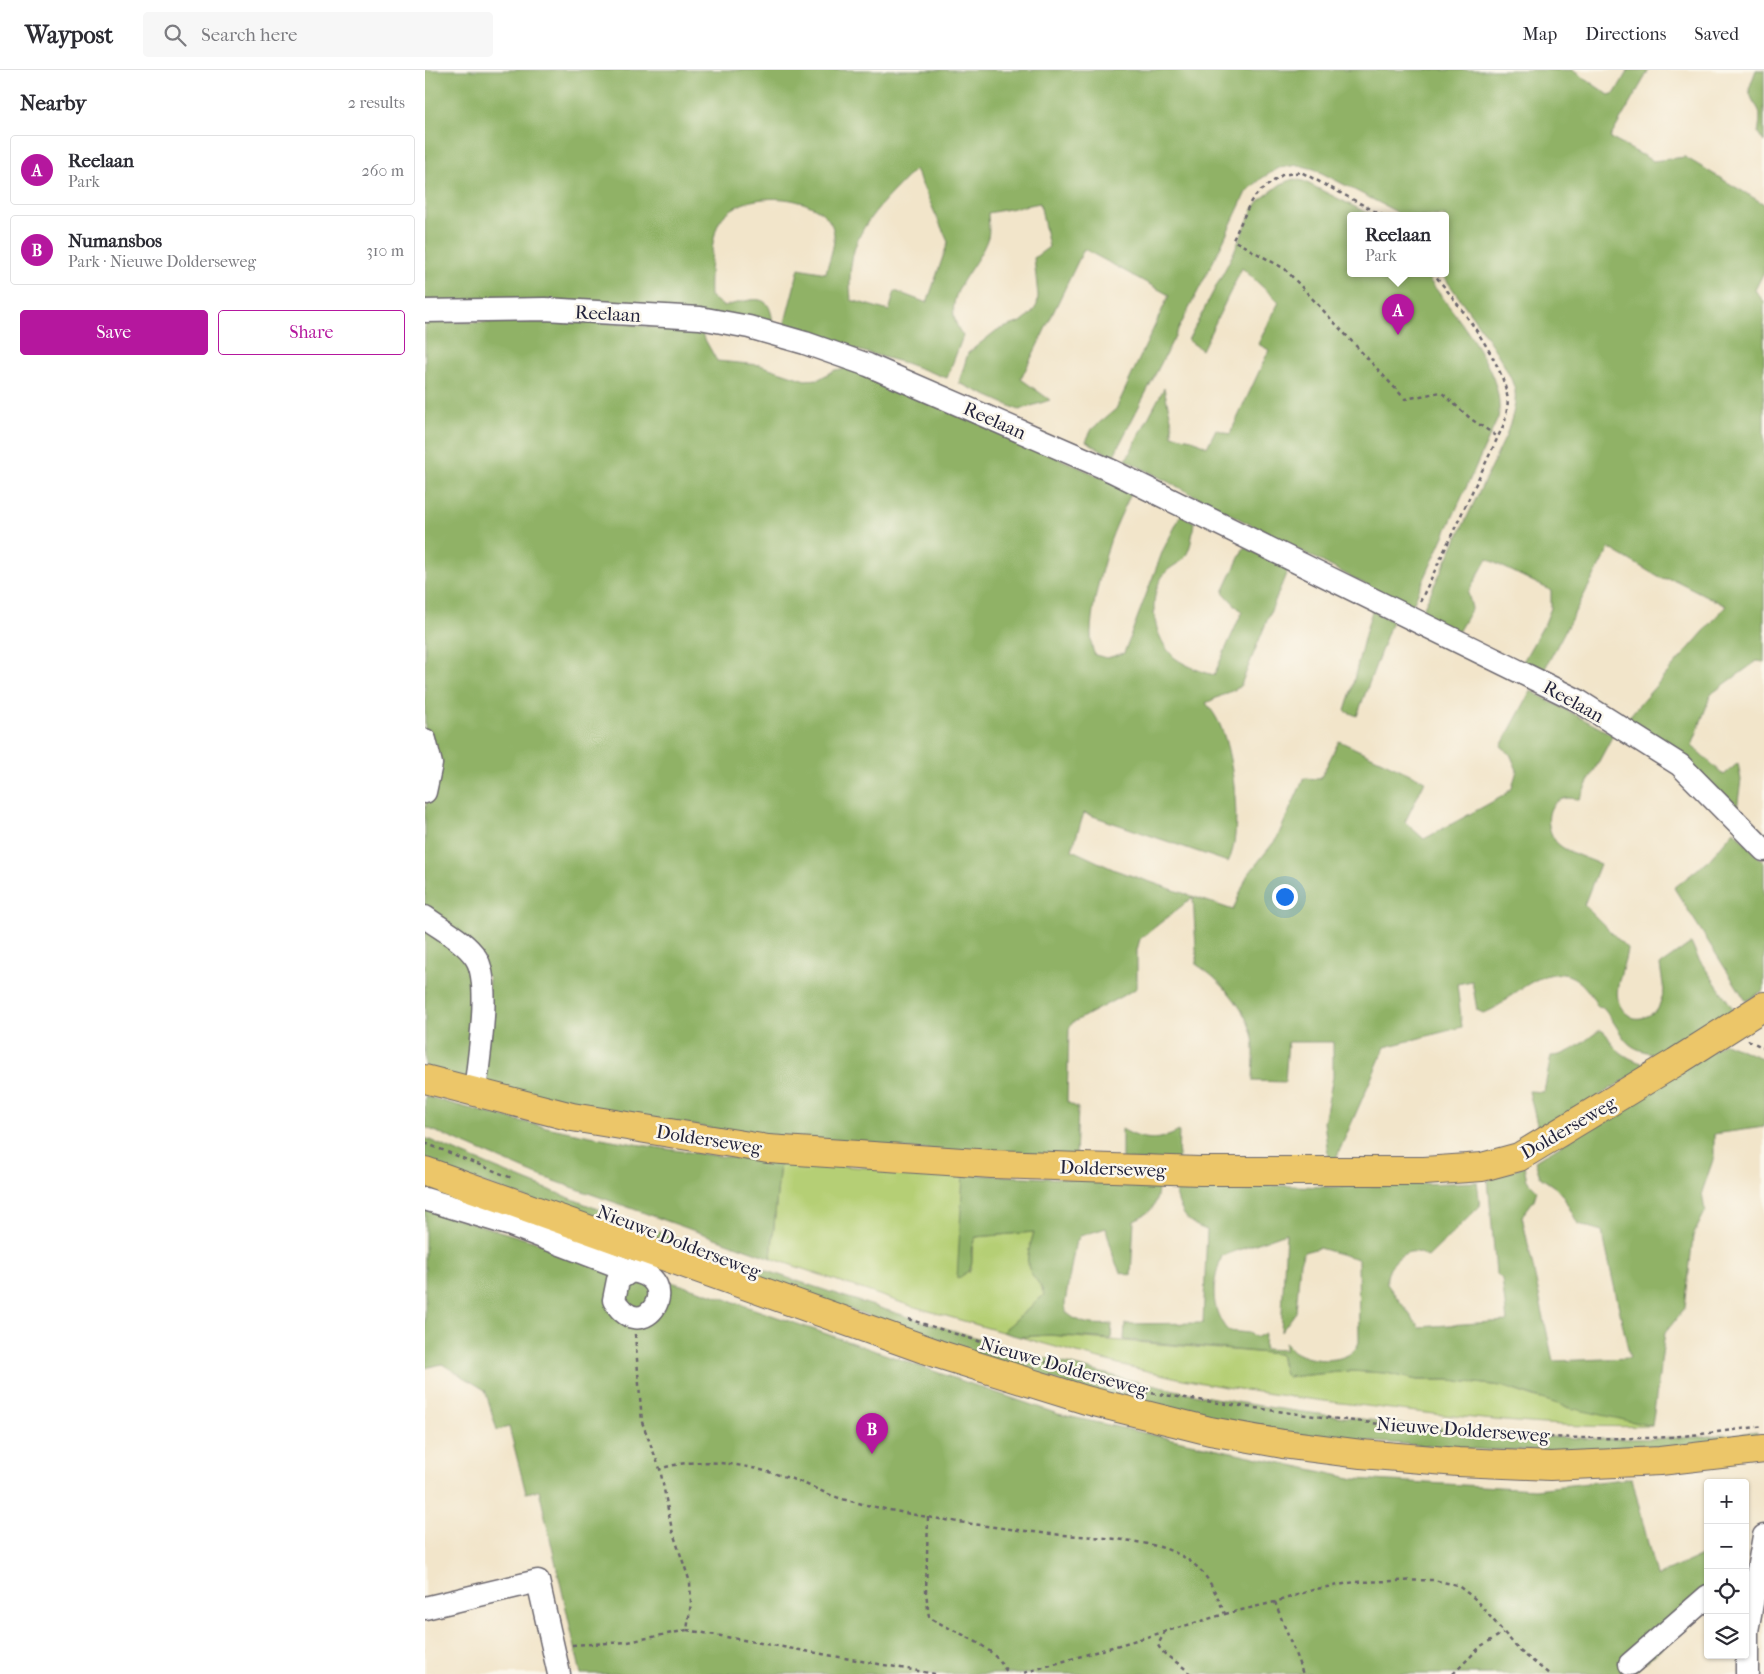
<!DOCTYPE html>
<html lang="en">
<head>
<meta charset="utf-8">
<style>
  body { margin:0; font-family:"IM FELL French Canon",serif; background:#f7f7f7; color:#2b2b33 }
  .controls { position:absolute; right:15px; bottom:15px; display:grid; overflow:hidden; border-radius:5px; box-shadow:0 1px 4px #0004 }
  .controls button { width:45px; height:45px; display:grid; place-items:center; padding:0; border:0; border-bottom:1px solid #e1e1e2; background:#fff; color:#2b2b33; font:25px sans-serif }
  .you { position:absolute; left:859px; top:826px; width:18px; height:18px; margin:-12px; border:4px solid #fff; border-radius:50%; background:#1a73e8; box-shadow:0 0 0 8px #1a73e833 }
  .badge { display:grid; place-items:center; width:32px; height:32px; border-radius:50%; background:#b5179e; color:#fff; font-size:16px; font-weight:700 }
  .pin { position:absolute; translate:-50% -41px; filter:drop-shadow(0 1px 2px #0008) }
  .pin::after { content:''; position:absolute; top:26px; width:18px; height:15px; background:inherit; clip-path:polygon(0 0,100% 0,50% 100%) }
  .popup { position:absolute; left:922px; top:142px; width:102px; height:65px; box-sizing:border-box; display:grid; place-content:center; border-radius:5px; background:#fff; filter:drop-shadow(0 1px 4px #0005); font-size:16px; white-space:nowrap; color:#7c7c81 }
  .popup b { font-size:19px; color:#2b2b33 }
  .popup::after { content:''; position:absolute; left:50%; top:100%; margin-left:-10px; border:10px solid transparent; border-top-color:#fff }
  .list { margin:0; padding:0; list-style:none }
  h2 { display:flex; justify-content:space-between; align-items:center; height:65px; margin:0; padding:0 20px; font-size:21px }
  h2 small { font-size:16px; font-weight:400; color:#7c7c81 }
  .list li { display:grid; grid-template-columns:32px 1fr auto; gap:15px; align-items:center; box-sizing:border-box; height:70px; margin:0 10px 10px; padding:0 10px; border:1px solid #e1e1e2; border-radius:5px }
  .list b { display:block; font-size:19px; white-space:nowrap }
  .list p { margin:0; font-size:16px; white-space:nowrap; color:#7c7c81 }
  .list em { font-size:16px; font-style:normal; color:#7c7c81 }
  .actions { display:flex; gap:10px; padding:15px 20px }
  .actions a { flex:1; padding:11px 0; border:1px solid #b5179e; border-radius:5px; text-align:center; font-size:18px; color:#b5179e }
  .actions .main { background:#b5179e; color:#fff }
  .icon { flex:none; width:28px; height:28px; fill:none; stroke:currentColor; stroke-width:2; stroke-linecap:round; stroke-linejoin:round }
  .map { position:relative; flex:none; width:1339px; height:1604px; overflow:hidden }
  header { display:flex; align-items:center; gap:30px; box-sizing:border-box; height:70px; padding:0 25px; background:#fff; border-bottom:1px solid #e1e1e2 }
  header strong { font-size:24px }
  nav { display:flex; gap:28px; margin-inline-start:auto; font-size:18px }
  .search { width:350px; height:45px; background:#f7f7f7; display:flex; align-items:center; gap:12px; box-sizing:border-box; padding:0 18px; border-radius:5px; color:#7c7c81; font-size:19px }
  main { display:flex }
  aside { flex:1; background:#fff }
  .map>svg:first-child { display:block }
</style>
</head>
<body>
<header>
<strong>Waypost</strong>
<div class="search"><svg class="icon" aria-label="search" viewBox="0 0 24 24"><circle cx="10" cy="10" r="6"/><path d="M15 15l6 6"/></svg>Search here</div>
<nav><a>Map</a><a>Directions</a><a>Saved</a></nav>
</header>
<main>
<aside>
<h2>Nearby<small>2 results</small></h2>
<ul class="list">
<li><span class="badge">A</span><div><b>Reelaan</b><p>Park</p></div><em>260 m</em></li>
<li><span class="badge">B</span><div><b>Numansbos</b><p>Park · Nieuwe Dolderseweg</p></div><em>310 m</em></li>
</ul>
<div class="actions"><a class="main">Save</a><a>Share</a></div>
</aside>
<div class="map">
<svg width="1339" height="1604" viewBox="0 0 1339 1604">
  <rect width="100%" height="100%" fill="#fbf7ec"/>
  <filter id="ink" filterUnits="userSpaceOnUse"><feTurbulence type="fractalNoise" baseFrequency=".02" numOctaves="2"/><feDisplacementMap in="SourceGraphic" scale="10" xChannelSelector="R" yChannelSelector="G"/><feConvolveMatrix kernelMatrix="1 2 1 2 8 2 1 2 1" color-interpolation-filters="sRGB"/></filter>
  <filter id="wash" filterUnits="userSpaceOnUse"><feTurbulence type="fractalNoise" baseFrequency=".0096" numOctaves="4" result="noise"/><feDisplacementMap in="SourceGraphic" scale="20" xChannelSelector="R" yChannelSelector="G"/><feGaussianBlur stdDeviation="1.12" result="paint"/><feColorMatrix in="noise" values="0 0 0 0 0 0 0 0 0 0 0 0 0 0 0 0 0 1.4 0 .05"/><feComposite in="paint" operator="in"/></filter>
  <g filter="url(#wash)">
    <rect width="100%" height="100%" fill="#f2e5ca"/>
    <g fill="#b5cf75" stroke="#6c7858">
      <path d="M 355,1092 L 538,1104 L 544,1203 C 550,1191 544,1178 551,1167 L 609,1162 C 606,1174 599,1189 605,1201 C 610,1210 617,1215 619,1225 L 577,1262 L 483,1235 L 346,1188 Z"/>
      <path d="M 624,1265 L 855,1284 L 857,1294 L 863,1307 L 924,1301 L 961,1303 L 992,1310 L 1025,1310 L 1076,1316 L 1112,1328 L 1227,1356 C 1152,1359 1075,1351 1000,1343 C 934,1335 867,1328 801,1317 C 732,1306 663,1286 595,1267 Z"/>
    </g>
    <g fill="#90b266" stroke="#596a50" fill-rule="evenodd">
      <path d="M 0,0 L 1147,0 L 1184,25 L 1190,23 L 1203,0 L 1224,0 L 1185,68 L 1228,91 L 1260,87 L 1339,134 L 1339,202 L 1330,220 L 1339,232 L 1339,592 L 1332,591 L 1286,624 L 1267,676 L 1299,705 L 1313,693 L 1316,710 L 1312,739 L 1200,651 L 1301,536 L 1250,510 L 1235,508 L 1184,478 L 1116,606 L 1096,595 L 1120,553 L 1126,538 L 1126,521 L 1121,518 L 1062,489 L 1043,523 L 1047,538 L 1033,562 L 996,543 L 1081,366 C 1085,353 1092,336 1090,321 C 1085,294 1035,230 1017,204 L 1020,204 L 1020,146 L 975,146 L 970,141 L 889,99 L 873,95 L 854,98 L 837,108 L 821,122 L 793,182 L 688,387 L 661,371 L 667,359 L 691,339 L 744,225 L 659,179 L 596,309 L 625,330 L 594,340 L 534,313 L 543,283 L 572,260 L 596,252 L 607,243 L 612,235 L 613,226 L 609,188 L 624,177 L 615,133 L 563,143 C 563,150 565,160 563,167 C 552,202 510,227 538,266 L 522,308 L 480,293 L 358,260 L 374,198 L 401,203 C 403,192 410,177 409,165 C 407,124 318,115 295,151 C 286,165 284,209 285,226 L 298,236 C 326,231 347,217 348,258 L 0,231 ZM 490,99 L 523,172 L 502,233 L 470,221 L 464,241 L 426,230 C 419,165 448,143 490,99 Z"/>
      <path d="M 1331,0 L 1339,0 L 1339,72 L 1333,63 C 1339,31 1329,43 1324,19 Z"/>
      <path d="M 869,109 L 878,111 L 948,146 L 926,146 L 926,204 L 1000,204 C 1025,240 1083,303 1073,348 L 986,538 L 701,390 L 739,318 L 747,353 L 747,365 L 767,369 L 782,377 L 791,359 L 805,364 L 844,280 L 833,274 L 854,232 L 817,198 L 777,280 L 763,270 L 807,186 L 828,139 L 836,129 L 856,114 Z"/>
      <path d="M 0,252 L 197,253 L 277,264 L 292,291 L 335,295 L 380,310 L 394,309 L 410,300 L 430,297 L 707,421 C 699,439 689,458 683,478 C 676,502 658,564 670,585 L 682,588 L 699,583 L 738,480 L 756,445 L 769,452 C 767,465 767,482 756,491 C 751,495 744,498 740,503 C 721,526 728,569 750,588 C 761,596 777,602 789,605 L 817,542 L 798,522 L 819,477 L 863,499 L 815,617 L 781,633 C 785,638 789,643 792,649 C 808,676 819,765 803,792 L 659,743 L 647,780 L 690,800 L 808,840 L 822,806 L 852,768 L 879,708 L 895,709 L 914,671 L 1000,711 L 980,752 L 999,769 L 1078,726 L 1087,718 L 1092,700 L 1085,684 L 1076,676 L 1106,621 L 1188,665 L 1154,729 C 1149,729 1143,727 1138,729 C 1118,734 1121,762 1133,774 C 1143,783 1162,788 1175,794 L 1159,835 L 1202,878 C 1201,898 1179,930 1205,946 C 1214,952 1226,945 1233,939 L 1239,921 L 1235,895 L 1266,873 L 1273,888 L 1309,940 L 1240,985 C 1194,980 1203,968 1178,938 L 1173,937 C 1151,895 1128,896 1091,922 C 1080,930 1072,939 1058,943 L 1052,940 L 1047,911 L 1032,914 L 1037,957 L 960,977 L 909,1093 L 904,1093 L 899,1052 L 908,1007 L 908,972 L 863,972 L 860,1012 L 828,1011 C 828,996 831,979 827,964 C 820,938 795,909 772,895 L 768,827 L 715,869 L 712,880 L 712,918 L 647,953 L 644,959 L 642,1032 L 653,1038 L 651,1088 L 374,1073 L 57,1020 L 64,908 L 0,839 L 0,742 L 5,711 L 0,678 Z"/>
      <path d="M 947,541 L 967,551 L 932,646 L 920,641 C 931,608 936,574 947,541 Z"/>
      <path d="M 1309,761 L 1339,793 L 1339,920 L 1321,931 L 1249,818 L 1284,790 Z"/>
      <path d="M 0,856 L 40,884 L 52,908 L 46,1012 L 0,1000 Z"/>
      <path d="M 1175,960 C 1182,962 1184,970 1188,975 C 1199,987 1209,991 1224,995 L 1114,1063 L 1104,1021 L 1119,1022 L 1126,986 C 1144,986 1160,970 1175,960 Z"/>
      <path d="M 1300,973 L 1339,989 L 1339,1057 L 1289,1064 L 1289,1087 L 1277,1122 L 1280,1142 L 1268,1166 L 1260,1238 L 1240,1263 L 1227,1356 L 1145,1338 L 1076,1316 L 1025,1310 L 992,1310 L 961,1303 L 924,1301 L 863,1307 L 860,1305 L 855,1284 L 699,1270 L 700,1254 L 778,1253 L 782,1160 C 756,1152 755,1137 748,1113 L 907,1117 L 1052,1112 L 1055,1136 L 1003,1187 C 999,1186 995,1182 991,1182 C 976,1179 959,1200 962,1214 L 994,1257 L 1082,1251 L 1077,1209 L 1071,1203 L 1063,1110 L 1099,1096 L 1102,1110 L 1112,1120 L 1109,1130 L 1097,1146 L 1128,1291 L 1205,1288 L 1177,1161 L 1153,1154 L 1138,1126 L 1131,1118 L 1115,1107 L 1110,1091 ZM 861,1163 L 856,1262 L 871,1242 L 875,1192 L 879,1182 L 894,1178 L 933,1189 L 934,1272 C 927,1295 885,1293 868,1281 C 865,1279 863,1275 860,1273 L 860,1280 L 839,1279 L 840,1264 L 831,1267 L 824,1263 L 803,1261 C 784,1238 787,1213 797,1186 Z"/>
      <path d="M 0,1026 C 116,1060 235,1082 355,1092 L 346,1188 L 110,1104 L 0,1057 Z"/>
      <path d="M 697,1059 C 717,1071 734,1072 754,1061 L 753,1091 L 697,1090 Z"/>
      <path d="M 0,1068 C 163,1139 330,1200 500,1252 C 591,1280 681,1307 774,1325 C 842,1339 911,1346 980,1354 C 1101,1368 1210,1375 1332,1362 L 1332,1371 L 1278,1377 L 1185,1380 L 1063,1380 L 894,1368 L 688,1330 L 0,1093 Z"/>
      <path d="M 538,1104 L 734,1113 C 731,1135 731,1140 709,1150 L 706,1206 L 695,1202 L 689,1189 L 681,1158 L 655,1166 L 650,1175 L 640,1233 L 641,1242 C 655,1255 668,1255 687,1254 L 686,1269 L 624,1265 L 595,1267 L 577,1262 L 619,1225 C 617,1215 610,1210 605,1201 C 599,1190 606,1174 609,1162 L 551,1167 C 538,1186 559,1194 532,1209 Z"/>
      <path d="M 0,1139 L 280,1222 L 633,1344 L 930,1409 L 1110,1419 L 1207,1408 L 1231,1506 L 1283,1483 L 1283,1539 L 1207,1604 L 156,1604 L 114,1420 L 101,1423 L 84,1357 L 72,1360 L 60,1320 L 17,1294 L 0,1298 Z"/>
    </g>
  </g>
  <g filter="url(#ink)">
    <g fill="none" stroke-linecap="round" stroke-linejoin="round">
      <defs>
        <g id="minor">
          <path d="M 0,241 L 120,239 L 275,248 L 324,257 L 380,273 L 443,295 L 687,401 L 1152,630 L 1255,695 L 1339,780"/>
          <path d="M 0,670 L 6,694 L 0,722"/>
          <path d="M 0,847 C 16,859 40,871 51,888 C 67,913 53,991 50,1022"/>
          <path d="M 0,1129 L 86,1155 L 206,1201 C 262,1207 219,1280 189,1230 L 193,1210 L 206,1201"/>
          <path d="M 0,1538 L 113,1511 L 134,1604"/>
          <path d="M 1205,1594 L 1283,1526"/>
          <path d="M 1322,1604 L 1322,1561 L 1339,1466"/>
        </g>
        <g id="major">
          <path d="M 0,1009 L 147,1047 L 343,1079 L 567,1094 L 775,1101 L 999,1101 L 1057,1097 L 1094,1087 L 1251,992 L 1339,936"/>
          <path d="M 0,1101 L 513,1284 L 661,1330 L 785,1361 L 858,1374 L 936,1384 L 1033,1392 L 1125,1396 L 1235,1391 L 1339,1379"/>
        </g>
      </defs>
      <use href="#minor" stroke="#6b666d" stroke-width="25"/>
      <use href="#major" stroke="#6b666d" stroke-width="30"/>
      <g stroke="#6b666d" stroke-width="2.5" stroke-dasharray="4 4" stroke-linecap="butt">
        <path d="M 959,146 L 876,102 L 857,105 L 835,121 L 826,131 L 808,170 L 860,199 L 980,329 L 1016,322 L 1046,349 L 1073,367"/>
        <path d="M 995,532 L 1080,352 C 1081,344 1084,333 1082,325 C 1076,288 1033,234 1009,204"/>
        <path d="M 1323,970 L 1339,978"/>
        <path d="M 0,1073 L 87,1108"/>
        <path d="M 483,1249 L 697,1316"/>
        <path d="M 210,1264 L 217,1352 L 235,1399 C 274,1385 323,1395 361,1407 C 382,1413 401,1425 421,1430 C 488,1447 558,1456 626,1464 C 662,1467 722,1468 753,1484 C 781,1498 788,1517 800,1544 L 595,1604"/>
        <path d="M 719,1322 C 883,1346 1049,1371 1215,1368 C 1256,1368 1298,1361 1339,1356"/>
        <path d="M 503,1447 L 501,1522 L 504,1547 C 532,1565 566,1571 583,1604"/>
        <path d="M 850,1532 L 878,1604"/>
        <path d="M 800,1544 L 850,1532 L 891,1519 L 930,1512 L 1008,1510 L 1032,1515 L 1049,1528 L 1095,1581 L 1124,1604"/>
        <path d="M 262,1560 L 510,1604"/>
        <path d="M 740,1561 L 733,1575 C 740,1589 756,1592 765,1604"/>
        <path d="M 147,1575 L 203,1572 L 262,1560 L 266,1533 L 265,1512 L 247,1460 L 235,1399"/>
        <path d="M 1028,1604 L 1056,1576 L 1078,1563"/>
      </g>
      <use href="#minor" stroke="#fff" stroke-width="22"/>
      <use href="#major" stroke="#ecc669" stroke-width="28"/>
    </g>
  </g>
  <g text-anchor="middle" stroke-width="5" stroke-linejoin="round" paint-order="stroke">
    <g font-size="19" fill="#22223b" stroke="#fbf7ec">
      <text transform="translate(183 243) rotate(3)" y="7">Reelaan</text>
      <text transform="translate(570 350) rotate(24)" y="7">Reelaan</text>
      <text transform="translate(1149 631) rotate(29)" y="7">Reelaan</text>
      <text transform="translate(1143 1057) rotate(-30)" y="7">Dolderseweg</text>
      <text transform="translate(284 1069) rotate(9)" y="7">Dolderseweg</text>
      <text transform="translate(688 1098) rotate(2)" y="7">Dolderseweg</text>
      <text transform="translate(254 1171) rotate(21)" y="7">Nieuwe Dolderseweg</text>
      <text transform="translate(639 1296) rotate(16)" y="7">Nieuwe Dolderseweg</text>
      <text transform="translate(1038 1359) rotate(4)" y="7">Nieuwe Dolderseweg</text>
    </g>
  </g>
</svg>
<div class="controls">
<button>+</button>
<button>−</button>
<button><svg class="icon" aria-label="locate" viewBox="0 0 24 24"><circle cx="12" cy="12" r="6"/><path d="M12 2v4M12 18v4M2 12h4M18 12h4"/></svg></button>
<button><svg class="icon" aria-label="layers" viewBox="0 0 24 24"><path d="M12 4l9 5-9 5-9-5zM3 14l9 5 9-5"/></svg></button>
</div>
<div class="you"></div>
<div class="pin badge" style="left:973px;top:265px">A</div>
<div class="popup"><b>Reelaan</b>Park</div>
<div class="pin badge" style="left:447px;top:1384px">B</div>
</div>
</main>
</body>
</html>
